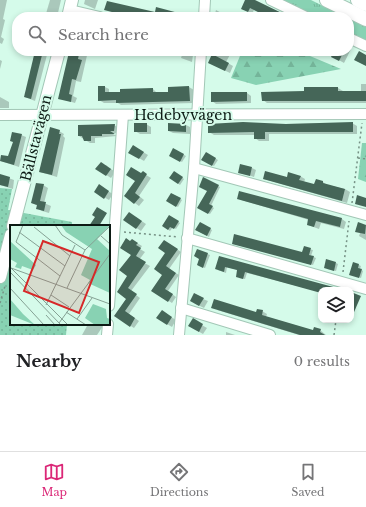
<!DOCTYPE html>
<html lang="en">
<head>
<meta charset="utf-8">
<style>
  body { margin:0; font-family:"Libre Baskerville",serif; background:#f6f6f6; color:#202124 }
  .controls { position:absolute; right:12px; bottom:12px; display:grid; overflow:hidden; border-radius:8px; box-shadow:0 2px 6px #0003 }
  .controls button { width:36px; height:36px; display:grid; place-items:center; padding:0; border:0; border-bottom:1px solid #e0e0e0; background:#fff; color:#202124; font:20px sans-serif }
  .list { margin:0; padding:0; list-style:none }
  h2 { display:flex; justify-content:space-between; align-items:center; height:52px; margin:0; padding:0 16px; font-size:17px }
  h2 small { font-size:13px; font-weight:400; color:#757577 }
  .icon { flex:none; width:22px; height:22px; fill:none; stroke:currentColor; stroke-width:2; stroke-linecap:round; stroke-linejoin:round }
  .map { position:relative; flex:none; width:366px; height:335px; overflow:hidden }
  .search { position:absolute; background:#fff; box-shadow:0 2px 6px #0003; left:12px; right:12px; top:12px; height:44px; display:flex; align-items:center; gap:10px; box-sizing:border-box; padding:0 14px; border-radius:16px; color:#757577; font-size:15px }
  .sheet { height:116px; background:#fff }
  nav { display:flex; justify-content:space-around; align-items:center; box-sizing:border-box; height:56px; border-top:1px solid #e0e0e0; background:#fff; font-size:11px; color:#757577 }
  nav a { display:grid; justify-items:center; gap:2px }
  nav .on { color:#db2777 }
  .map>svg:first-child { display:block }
</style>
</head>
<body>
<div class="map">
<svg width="366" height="335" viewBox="0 0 366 335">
  <defs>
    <pattern id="grass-tufts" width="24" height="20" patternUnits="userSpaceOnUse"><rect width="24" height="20" fill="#88d2b3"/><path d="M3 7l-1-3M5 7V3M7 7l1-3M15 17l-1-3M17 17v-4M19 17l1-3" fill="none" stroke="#74b499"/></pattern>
    <pattern id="forest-firs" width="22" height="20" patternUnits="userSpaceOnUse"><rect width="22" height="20" fill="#88d2b3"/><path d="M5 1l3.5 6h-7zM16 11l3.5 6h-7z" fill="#74b499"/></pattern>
    <pattern id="park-dots" width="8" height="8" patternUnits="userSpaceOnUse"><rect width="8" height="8" fill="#88d2b3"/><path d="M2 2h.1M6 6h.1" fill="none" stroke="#74b499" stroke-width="1.8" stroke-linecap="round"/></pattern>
  </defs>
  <rect width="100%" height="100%" fill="#d5fbea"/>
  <g fill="url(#grass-tufts)">
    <path d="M 282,0 L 311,0 L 345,17 L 317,17 Z"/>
    <path d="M 349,19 L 366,27 L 366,41 L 349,33 Z"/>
  </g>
  <g fill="url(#forest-firs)">
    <path d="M 242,51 L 298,51 L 341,69 L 256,85 L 231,78 Z"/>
    <path d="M 362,143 L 366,143 L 366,182 L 358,179 Z"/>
  </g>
  <path fill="url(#park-dots)" d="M 0,188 L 12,189 L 8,210 L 72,222 L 72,226 L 11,226 L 11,324 L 67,324 L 66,335 L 0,335 Z"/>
  <g fill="#0003">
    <path d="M 0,0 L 7,0 L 3,19 L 5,20 L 1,37 L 4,39 L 2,44 L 0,43 Z"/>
    <path d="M 50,0 L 61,0 L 57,17 L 45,17 Z"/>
    <path d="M 85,0 L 98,0 L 95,9 L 84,4 Z"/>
    <path d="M 246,0 L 252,0 L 288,17 L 269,17 L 254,10 L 252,14 L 247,11 Z"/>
    <path d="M 106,10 L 155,13 L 181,17 L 130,17 Z"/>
    <path d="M 216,10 L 227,16 L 229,17 L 214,17 Z"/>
    <path d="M 349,48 L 351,49 L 344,63 L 332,56 L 335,51 L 349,51 Z"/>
    <path d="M 37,51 L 48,51 L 35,101 L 25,97 Z"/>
    <path d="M 71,51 L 88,51 L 81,82 L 76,81 L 73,96 L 77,98 L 75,103 L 59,98 Z"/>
    <path d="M 157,51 L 172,51 L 171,54 Z"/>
    <path d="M 178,51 L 198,51 L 197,56 L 193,55 L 192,62 L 181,58 L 183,52 Z"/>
    <path d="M 215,51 L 232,51 L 226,62 L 233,66 L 230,73 L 209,63 Z"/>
    <path d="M 0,60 L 2,61 L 0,69 Z"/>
    <path d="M 361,84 L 366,84 L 366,103 L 267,103 L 263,100 L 305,92 L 305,88 L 338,88 L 343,91 L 361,92 Z"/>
    <path d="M 105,87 L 109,89 L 109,93 L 153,89 L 157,93 L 169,93 L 189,87 L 194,90 L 194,103 L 121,105 L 118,103 L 104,103 L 99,100 Z"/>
    <path d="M 247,93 L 251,96 L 251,103 L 216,104 L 212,101 Z"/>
    <path d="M 0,97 L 9,102 L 9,108 L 0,108 Z"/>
    <path d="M 352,123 L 357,126 L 357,134 L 269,134 L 269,141 L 259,141 L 255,138 L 255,135 L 214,135 L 209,132 L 209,125 Z"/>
    <path d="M 146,124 L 151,127 L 151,134 L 140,134 L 135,131 Z"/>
    <path d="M 114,125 L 119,128 L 119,133 L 111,133 L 117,136 L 95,138 L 95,143 L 90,143 L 79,136 Z"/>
    <path d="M 186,125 L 190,127 L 190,134 L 173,133 L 169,131 Z"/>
    <path d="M 59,131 L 64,134 L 63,136 L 65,138 L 57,177 L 40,172 Z"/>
    <path d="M 21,135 L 26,137 L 19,167 L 1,161 L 9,158 Z"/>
    <path d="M 133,146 L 148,155 L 144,161 L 129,152 Z"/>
    <path d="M 174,150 L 186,156 L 182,162 L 170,155 Z"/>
    <path d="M 206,153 L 218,160 L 214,166 L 203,160 Z"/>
    <path d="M 106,165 L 115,172 L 111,178 L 97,169 Z"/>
    <path d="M 252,168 L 256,170 L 254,177 L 240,172 Z"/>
    <path d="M 174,172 L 184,179 L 180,185 L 170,178 Z"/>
    <path d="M 143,173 L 151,178 L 139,196 L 144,200 L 139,206 L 125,196 Z"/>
    <path d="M 0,175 L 14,180 L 13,189 L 0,185 Z"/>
    <path d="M 300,176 L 305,179 L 304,183 L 315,185 L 323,182 L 327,185 L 345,189 L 350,192 L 347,203 L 264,179 Z"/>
    <path d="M 204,179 L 220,187 L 211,206 L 214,208 L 210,214 L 199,208 L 208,191 Z"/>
    <path d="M 43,185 L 48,188 L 44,203 L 51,206 L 49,213 L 42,211 L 37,208 L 38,206 L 32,203 Z"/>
    <path d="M 99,186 L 113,194 L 109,200 L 95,192 Z"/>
    <path d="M 172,194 L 182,200 L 178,207 L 168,201 Z"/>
    <path d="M 238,199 L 342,219 L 346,222 L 344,229 L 321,223 L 319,229 L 308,225 L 309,220 Z"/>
    <path d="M 134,216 L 146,224 L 141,231 L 125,220 Z"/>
    <path d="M 170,216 L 180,223 L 176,229 L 173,227 L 170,231 L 163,226 Z"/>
    <path d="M 200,223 L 212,230 L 209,237 L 197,230 Z"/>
    <path d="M 358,224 L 366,226 L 366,240 L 359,236 L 360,233 L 356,231 Z"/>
    <path d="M 132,240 L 142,246 L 140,249 L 145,252 L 139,260 L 150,266 L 131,291 L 140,298 L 129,314 L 139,321 L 134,328 L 115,316 L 127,298 Z"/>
    <path d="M 168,243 L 181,252 L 169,269 L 179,275 L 168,291 L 176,297 L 172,303 L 152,290 L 163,274 Z"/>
    <path d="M 235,244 L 303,254 L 304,248 L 313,250 L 311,256 L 316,258 L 313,265 Z"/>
    <path d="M 197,250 L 210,255 L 205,268 L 200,266 L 201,259 Z"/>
    <path d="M 219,257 L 337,290 L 338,290 L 321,290 L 321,292 L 247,273 L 245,279 L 239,278 L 238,270 L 227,267 L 226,273 L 218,270 Z"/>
    <path d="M 336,263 L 338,264 L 336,271 L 327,269 Z"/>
    <path d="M 354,263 L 361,266 L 360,269 L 363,271 L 361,278 L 352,275 Z"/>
    <path d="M 203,299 L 208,301 L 204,308 L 196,304 Z"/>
    <path d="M 217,310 L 256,314 L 262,311 L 267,314 L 266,317 L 314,331 L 320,330 L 326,335 L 299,335 Z"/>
    <path d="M 166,314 L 176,320 L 172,327 L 167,324 Z"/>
    <path d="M 193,320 L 207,328 L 203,334 L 189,326 Z"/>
    <path d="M 85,324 L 99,324 L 103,326 L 97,335 L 82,335 L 87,326 Z"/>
    <path d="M 226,332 L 235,335 L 226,335 Z"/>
  </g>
  <g fill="#456658">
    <path d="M 245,0 L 255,0 L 290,17 L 263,17 L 264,15 L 250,8 L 248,12 L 241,9 Z"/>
    <path d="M 107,1 L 155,12 L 156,7 L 186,15 L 186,17 L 136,17 L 116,13 L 104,10 Z"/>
    <path d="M 35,51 L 43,51 L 31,99 L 24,97 Z"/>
    <path d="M 334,51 L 344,51 L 339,61 L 331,57 Z"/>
    <path d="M 359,51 L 366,55 L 366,66 L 354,60 Z"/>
    <path d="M 69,52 L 79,54 L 78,59 L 82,60 L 76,80 L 72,79 L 69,94 L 72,95 L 71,102 L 58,99 Z"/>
    <path d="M 212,54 L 229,63 L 225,71 L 208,63 Z"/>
    <path d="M 98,86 L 105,86 L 105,92 L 120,92 L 120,89 L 153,88 L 153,92 L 168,92 L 168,87 L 189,86 L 190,101 L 116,103 L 116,100 L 98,101 Z"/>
    <path d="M 304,87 L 338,87 L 338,91 L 366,91 L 366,101 L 262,101 L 261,92 L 304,91 Z"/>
    <path d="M 211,92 L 247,92 L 247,101 L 211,102 Z"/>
    <path d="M 243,122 L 286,124 L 353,122 L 353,132 L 265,132 L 265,139 L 254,139 L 254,132 L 208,133 L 208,124 Z"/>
    <rect x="134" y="123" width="13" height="9"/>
    <path d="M 168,123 L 186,124 L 186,132 L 168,131 Z"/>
    <path d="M 115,124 L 114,131 L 110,131 L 115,134 L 102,134 L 102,136 L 91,136 L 91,141 L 84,141 L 82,136 L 78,136 L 78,125 Z"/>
    <path d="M 50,127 L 60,130 L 59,134 L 61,134 L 52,175 L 39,172 Z"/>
    <path d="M 12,132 L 22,134 L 14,165 L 0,161 L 1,155 L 8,156 L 13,142 L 10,141 Z"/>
    <path d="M 133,145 L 144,152 L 139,159 L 128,153 Z"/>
    <path d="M 173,148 L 184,154 L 180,162 L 169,156 Z"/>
    <path d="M 206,152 L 216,158 L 212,166 L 201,160 Z"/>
    <path d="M 101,162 L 111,169 L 106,176 L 95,169 Z"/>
    <path d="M 240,164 L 252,167 L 250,176 L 238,173 Z"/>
    <path d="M 131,167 L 141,173 L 143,171 L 147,174 L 135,193 L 140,197 L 134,204 L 124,196 L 135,181 L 126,175 Z"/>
    <path d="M 174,171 L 183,177 L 178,184 L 169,178 Z"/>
    <path d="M 265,171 L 287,177 L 288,172 L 301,176 L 299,180 L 314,184 L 316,179 L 323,181 L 323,183 L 345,189 L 342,201 L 263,179 Z"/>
    <path d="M 0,174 L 10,177 L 8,187 L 0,185 Z"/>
    <path d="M 203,177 L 219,185 L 209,204 L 213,206 L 208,214 L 197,208 L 207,191 L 199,187 Z"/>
    <path d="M 36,183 L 44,184 L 40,201 L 46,202 L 44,211 L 36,209 L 37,205 L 31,203 Z"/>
    <path d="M 99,184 L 109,191 L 104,199 L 94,192 Z"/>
    <path d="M 239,191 L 342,218 L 340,227 L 316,221 L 314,227 L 307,225 L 308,219 L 237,199 Z"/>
    <path d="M 171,193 L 181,198 L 176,207 L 166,201 Z"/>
    <path d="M 357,195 L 366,198 L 366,207 L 355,204 Z"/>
    <path d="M 97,207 L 107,213 L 99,226 L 89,226 L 95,217 L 92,215 Z"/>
    <path d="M 129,212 L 142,221 L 136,229 L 123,220 Z"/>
    <path d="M 169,215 L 179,221 L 174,229 L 170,227 L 168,230 L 162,226 Z"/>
    <path d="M 200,222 L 211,228 L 207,236 L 195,230 Z"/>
    <path d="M 358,222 L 366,225 L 365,234 L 355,232 Z"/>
    <path d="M 234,234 L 302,252 L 304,246 L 311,248 L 309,255 L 314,256 L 311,265 L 232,244 Z"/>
    <path d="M 126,238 L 130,241 L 132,239 L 138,243 L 136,245 L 141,248 L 136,256 L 146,262 L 128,288 L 137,294 L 125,311 L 135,318 L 130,327 L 114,316 L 126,299 L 117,292 L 127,276 L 119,270 L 131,255 L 120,248 Z"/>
    <path d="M 164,240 L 178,249 L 166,266 L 176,273 L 165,289 L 173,294 L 168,302 L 151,291 L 162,275 L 154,269 L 165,253 L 158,248 Z"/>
    <path d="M 197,249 L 208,253 L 203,268 L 197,265 L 199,259 L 194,256 Z"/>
    <path d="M 219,256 L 337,288 L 336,290 L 321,290 L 321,293 L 245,272 L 243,279 L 236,277 L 237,270 L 225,267 L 224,272 L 215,269 Z"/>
    <path d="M 326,259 L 336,262 L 334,271 L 324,268 Z"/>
    <path d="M 353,262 L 359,264 L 358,268 L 362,269 L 359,278 L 349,275 Z"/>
    <path d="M 351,292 L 361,296 L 351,319 Z"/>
    <path d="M 194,293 L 204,298 L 199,306 L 190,301 Z"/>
    <path d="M 214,299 L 256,312 L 257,309 L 263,310 L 262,315 L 313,330 L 314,327 L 321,329 L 320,332 L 325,335 L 300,335 L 221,311 L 211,308 Z"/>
    <path d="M 162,310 L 172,317 L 167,325 L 156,318 Z"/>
    <path d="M 193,318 L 203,324 L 199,332 L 188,326 Z"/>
  </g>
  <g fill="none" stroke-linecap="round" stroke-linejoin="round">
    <defs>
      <g id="minor">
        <path d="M 271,0 L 306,17"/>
        <path d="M 70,10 L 100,17"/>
        <path d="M 204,17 L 205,0"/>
        <path d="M 349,38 L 366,46"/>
        <path d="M 0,115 L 366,114"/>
        <path d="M 194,168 L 366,215"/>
        <path d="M 187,238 L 366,289"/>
        <path d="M 109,306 L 123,115"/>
        <path d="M 181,308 L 270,335"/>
        <path d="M 107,335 L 108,324"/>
        <path d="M 179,335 L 194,168 L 201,51"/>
      </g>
      <g id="tertiary">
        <path d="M 68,17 L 72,0"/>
        <path d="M 13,226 L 59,51"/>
        <path d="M 0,277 L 11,235"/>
      </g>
      <g id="secondary">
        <path d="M 327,0 L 366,19"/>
        <path d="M 358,0 L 366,4"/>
      </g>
    </defs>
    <use href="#minor" stroke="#a2c7b6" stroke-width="12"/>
    <use href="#tertiary" stroke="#a2c7b6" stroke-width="14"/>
    <use href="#secondary" stroke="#a2c7b6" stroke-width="16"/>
    <g stroke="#769185" stroke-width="1.5" stroke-dasharray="2 3" stroke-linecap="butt">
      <path d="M 358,158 L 366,159"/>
      <path d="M 352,203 L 362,123"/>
      <path d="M 124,232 L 178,237"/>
      <path d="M 343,272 L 349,221"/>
      <path d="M 0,303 L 5,286"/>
      <path d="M 334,335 L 336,320"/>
    </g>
    <use href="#minor" stroke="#fff" stroke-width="10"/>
    <use href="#tertiary" stroke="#fff" stroke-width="12"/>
    <use href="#secondary" stroke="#fff" stroke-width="14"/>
  </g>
  <g text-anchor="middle" stroke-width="4" stroke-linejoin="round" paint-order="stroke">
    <g font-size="14" fill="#0c1a14" stroke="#d5fbea">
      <text x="183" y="120">Hedebyvägen</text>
      <text transform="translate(36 138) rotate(-76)" y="5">Bällstavägen</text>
    </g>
  </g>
  <g transform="translate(10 225)">
    <rect width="100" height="100" fill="#d5fbea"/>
    <path d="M 0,16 L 26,40 L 23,45 L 12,41 L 11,44 L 5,42 L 7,38 L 0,34 ZM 0,74 L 13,89 L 25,100 L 0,90 ZM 83,79 L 96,84 L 97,93 L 100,94 L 99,100 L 85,100 L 75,93 Z" fill="#88d2b3"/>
    <path d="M 51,0 L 100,0 L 87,14 L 100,26 L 100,68 L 78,58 L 80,55 L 71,50 L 82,24 L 56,7 Z" fill="#88d2b3"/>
    <path fill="none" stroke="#85a194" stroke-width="1" d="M 13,0 L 6,17 L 50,51M 45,0 L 52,10 L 75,25M 24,2 L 60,31M 9,7 L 55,41M 91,11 L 100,19M 1,43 L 100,79M 1,43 L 58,100M 0,47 L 51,100M 0,63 L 34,100M 57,63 L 75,25 L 100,1M 41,70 L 59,82M 36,80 L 65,20M 56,87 L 76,100M 36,90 L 45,100M 67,94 L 82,73M 49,98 L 100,29"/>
    <path fill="#d62828" fill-opacity="0.15" stroke="#d62828" stroke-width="2" d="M 33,16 L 89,37 L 69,88 L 14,66 Z"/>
    <rect width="100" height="100" fill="none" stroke="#0c1a14" stroke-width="2"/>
  </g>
</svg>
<div class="controls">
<button><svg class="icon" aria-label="layers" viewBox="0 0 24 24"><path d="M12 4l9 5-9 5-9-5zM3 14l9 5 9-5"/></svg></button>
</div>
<div class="search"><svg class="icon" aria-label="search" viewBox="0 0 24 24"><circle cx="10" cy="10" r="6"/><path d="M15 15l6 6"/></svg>Search here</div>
</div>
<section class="sheet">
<h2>Nearby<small>0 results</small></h2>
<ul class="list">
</ul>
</section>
<nav>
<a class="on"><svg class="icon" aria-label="map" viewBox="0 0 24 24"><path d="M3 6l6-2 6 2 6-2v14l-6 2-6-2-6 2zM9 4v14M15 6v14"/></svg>Map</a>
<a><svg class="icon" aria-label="directions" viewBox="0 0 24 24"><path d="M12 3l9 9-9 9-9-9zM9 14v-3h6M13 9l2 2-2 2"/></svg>Directions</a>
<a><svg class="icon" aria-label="saved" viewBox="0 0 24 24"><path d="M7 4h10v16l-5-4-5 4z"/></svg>Saved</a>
</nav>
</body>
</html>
